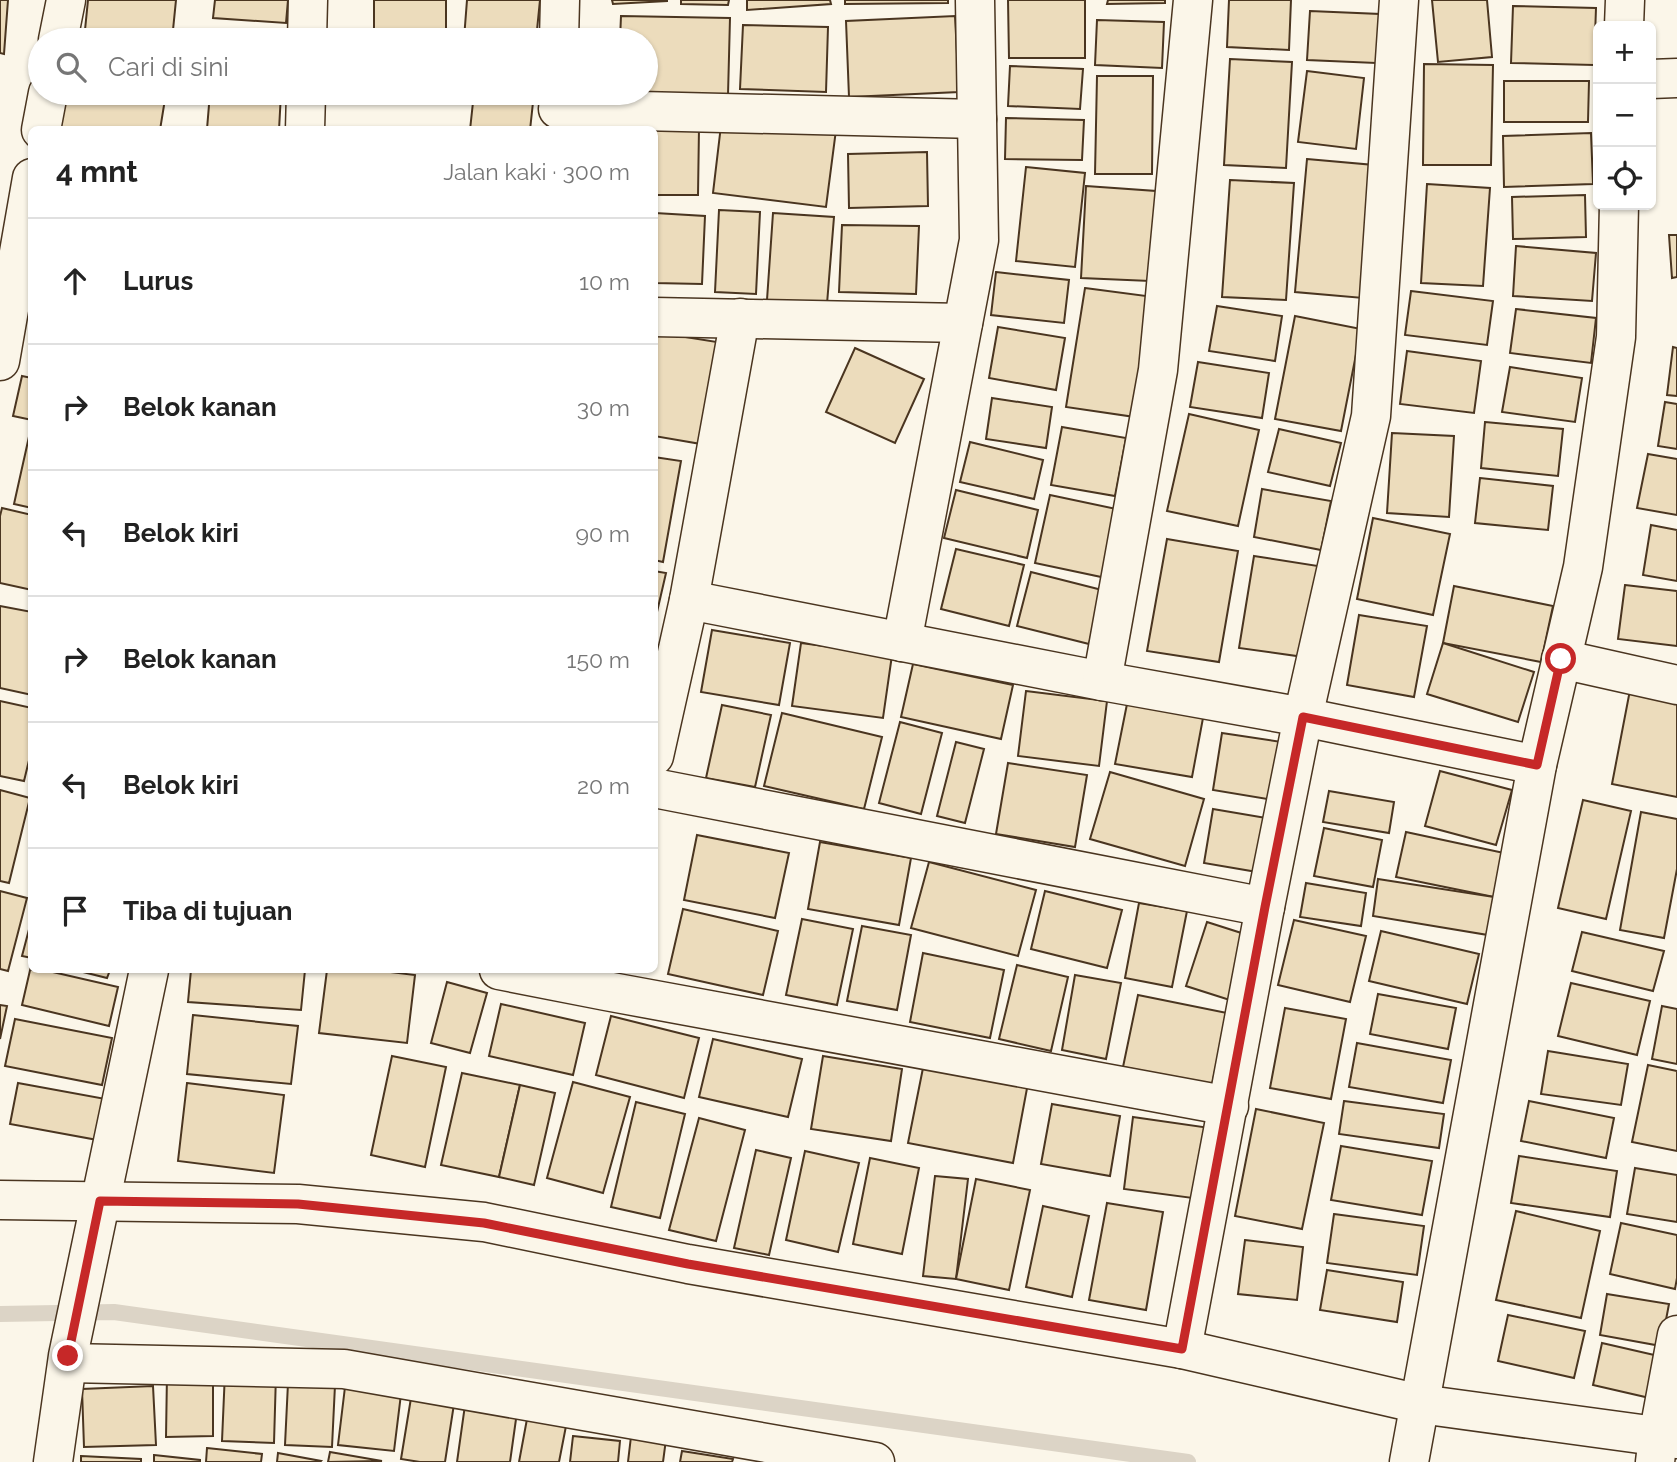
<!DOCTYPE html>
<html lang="id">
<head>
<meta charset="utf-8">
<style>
  body { margin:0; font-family:Raleway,sans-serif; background:#f6f6f6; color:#222 }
  .controls { position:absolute; right:21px; top:21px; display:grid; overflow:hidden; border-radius:10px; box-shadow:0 2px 5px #0004 }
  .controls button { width:63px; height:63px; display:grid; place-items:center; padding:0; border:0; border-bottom:2px solid #e0e0e0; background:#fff; color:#222; font:35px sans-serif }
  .stop { position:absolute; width:21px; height:21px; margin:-16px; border:5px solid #c62828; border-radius:50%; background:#fff }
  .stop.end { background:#c62828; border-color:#fff; box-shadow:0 2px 7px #0008 }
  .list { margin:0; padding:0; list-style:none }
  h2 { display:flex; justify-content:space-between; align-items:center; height:91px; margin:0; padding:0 28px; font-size:30px }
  h2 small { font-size:23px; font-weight:400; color:#767676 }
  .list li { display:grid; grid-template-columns:46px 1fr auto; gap:21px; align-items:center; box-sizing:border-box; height:126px; padding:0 28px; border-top:2px solid #e0e0e0 }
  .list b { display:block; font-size:26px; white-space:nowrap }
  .list em { font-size:23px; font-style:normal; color:#767676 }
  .icon { flex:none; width:38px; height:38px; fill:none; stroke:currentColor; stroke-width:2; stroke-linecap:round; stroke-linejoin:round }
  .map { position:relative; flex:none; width:1677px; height:1462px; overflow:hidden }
  .search { position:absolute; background:#fff; box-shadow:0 2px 5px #0004; left:28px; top:28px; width:630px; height:77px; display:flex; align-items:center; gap:18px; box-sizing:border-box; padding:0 24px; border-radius:38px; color:#767676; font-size:26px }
  .panel { position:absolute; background:#fff; box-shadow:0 2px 5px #0004; left:28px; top:126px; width:630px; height:847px; border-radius:10px }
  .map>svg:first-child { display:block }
</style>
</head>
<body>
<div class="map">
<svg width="1677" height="1462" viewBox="0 0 1677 1462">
  <rect width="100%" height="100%" fill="#fbf6e9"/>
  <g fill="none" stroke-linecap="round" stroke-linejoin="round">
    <path stroke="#dcd4c6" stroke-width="16" d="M 0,1314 L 114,1312 L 1188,1462"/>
  </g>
  <g fill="#ecdcbc" stroke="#4a3520" stroke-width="2">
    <path d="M 0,0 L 8,0 L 4,54 L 0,53 Z"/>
    <path d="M 88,0 L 176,0 L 172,40 L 84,40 Z"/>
    <path d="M 215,0 L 288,0 L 286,23 L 213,18 Z"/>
    <rect x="374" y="0" width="72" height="40"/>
    <path d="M 467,0 L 540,0 L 536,40 L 464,39 Z"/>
    <path d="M 612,0 L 667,0 L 667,1 L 613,4 Z"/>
    <path d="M 681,0 L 729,0 L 728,5 L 681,4 Z"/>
    <path d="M 747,0 L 830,0 L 831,4 L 747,10 Z"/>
    <path d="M 845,0 L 948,0 L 948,3 L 845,4 Z"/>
    <path d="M 1008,0 L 1085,0 L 1085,58 L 1009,58 Z"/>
    <path d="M 1108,0 L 1165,0 L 1165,3 L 1107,4 Z"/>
    <path d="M 1229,0 L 1291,0 L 1289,50 L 1227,47 Z"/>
    <path d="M 1432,0 L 1487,0 L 1492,57 L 1438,62 Z"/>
    <path d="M 1513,6 L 1596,8 L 1594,65 L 1511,63 Z"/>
    <path d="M 1310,11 L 1380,14 L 1376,63 L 1307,60 Z"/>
    <path d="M 621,16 L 730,18 L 728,95 L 646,93 L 646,40 L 620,40 Z"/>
    <path d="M 955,16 L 959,92 L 849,97 L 846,21 Z"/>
    <path d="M 1097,20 L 1164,22 L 1162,68 L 1095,65 Z"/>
    <path d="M 743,25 L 828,27 L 826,92 L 740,89 Z"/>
    <path d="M 210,30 L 281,32 L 281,40 L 210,40 Z"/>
    <path d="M 1230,59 L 1292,62 L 1286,168 L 1224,165 Z"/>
    <path d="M 1424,64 L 1493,65 L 1491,165 L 1423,165 Z"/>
    <path d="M 1010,66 L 1083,69 L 1080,109 L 1008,106 Z"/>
    <path d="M 1307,71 L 1364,78 L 1356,149 L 1298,142 Z"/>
    <path d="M 1097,76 L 1153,76 L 1152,174 L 1095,174 Z"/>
    <path d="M 1504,81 L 1589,81 L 1588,122 L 1504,122 Z"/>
    <path d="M 64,93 L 166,93 L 160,130 L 59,130 Z"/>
    <path d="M 210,93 L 281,93 L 279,130 L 207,129 Z"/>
    <path d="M 474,93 L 534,93 L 530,130 L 470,130 Z"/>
    <path d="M 722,117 L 836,130 L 826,207 L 713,193 Z"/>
    <path d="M 1006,118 L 1084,120 L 1082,160 L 1005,159 Z"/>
    <path d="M 699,128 L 698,195 L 654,195 L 654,130 Z"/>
    <path d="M 1591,133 L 1593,184 L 1504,187 L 1503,136 Z"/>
    <path d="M 927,152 L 928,206 L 849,208 L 848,154 Z"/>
    <path d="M 1307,159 L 1374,165 L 1363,298 L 1295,292 Z"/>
    <path d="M 1026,167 L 1085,173 L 1075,267 L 1016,261 Z"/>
    <path d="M 1230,180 L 1294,183 L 1286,300 L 1222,297 Z"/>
    <path d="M 1427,184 L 1490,188 L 1483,286 L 1421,283 Z"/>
    <path d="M 1086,186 L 1156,191 L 1150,281 L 1081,278 Z"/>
    <path d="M 1585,195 L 1586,237 L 1513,239 L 1512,197 Z"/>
    <path d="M 719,210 L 760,212 L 756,294 L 715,292 Z"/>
    <path d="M 655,213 L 705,216 L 702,284 L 654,283 Z"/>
    <path d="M 773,213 L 834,217 L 827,304 L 767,300 Z"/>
    <path d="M 842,225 L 919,226 L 916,294 L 839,292 Z"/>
    <path d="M 1669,235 L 1677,235 L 1677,277 L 1672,278 Z"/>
    <path d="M 1516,246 L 1596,253 L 1592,301 L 1513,296 Z"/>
    <path d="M 996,272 L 1069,280 L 1064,323 L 991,315 Z"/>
    <path d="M 1085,288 L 1154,297 L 1135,417 L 1066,407 Z"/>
    <path d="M 1411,291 L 1493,301 L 1487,345 L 1405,335 Z"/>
    <path d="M 1217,306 L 1282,316 L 1275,361 L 1209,351 Z"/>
    <path d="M 1516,309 L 1596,318 L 1591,363 L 1510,353 Z"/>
    <path d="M 1295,316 L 1361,329 L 1341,431 L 1275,419 Z"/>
    <path d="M 998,327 L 1065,338 L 1056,390 L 989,378 Z"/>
    <path d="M 654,332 L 717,342 L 701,444 L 654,436 Z"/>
    <path d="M 1673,347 L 1677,348 L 1677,396 L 1667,395 Z"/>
    <path d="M 855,348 L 924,379 L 895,443 L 826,412 Z"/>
    <path d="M 1407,351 L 1481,361 L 1474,413 L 1400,404 Z"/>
    <path d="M 1198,362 L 1269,373 L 1262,418 L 1190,407 Z"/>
    <path d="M 1510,367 L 1582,378 L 1575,422 L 1502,412 Z"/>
    <path d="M 22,376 L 32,378 L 32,420 L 13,416 Z"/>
    <path d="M 992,398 L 1052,407 L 1046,448 L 986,439 Z"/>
    <path d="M 1665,402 L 1677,404 L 1677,449 L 1658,446 Z"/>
    <path d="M 1189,414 L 1259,430 L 1238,526 L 1167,511 Z"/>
    <path d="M 1485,422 L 1563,429 L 1558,476 L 1481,468 Z"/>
    <path d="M 1062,427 L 1126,438 L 1115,496 L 1051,485 Z"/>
    <path d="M 1279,429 L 1341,443 L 1330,486 L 1268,472 Z"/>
    <path d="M 30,432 L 32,432 L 32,508 L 14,504 Z"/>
    <path d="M 1392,433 L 1454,436 L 1449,517 L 1387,513 Z"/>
    <path d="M 970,442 L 1043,460 L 1034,499 L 960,482 Z"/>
    <path d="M 1648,454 L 1677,459 L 1677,515 L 1637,508 Z"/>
    <path d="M 654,457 L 681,461 L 663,562 L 654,560 Z"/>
    <path d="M 1480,478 L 1553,486 L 1548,530 L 1475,523 Z"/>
    <path d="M 1262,489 L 1331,501 L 1321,550 L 1254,537 Z"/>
    <path d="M 956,490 L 1038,510 L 1027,558 L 944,538 Z"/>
    <path d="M 1050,495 L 1121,510 L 1106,578 L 1035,563 Z"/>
    <path d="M 2,508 L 32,515 L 32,590 L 0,583 L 0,516 Z"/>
    <path d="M 1373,518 L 1450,534 L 1433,615 L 1357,599 Z"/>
    <path d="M 1651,525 L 1677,530 L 1677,581 L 1643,575 Z"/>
    <path d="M 1167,539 L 1238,551 L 1219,662 L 1147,651 Z"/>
    <path d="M 956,549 L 1024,565 L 1009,626 L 941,609 Z"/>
    <path d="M 1254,556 L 1318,566 L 1304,657 L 1239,648 Z"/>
    <path d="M 654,571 L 666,573 L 654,625 Z"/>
    <path d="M 1031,572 L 1102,590 L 1089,644 L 1017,626 Z"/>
    <path d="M 1625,585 L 1677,591 L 1677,646 L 1618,639 Z"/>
    <path d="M 1454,586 L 1553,606 L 1541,662 L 1443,643 Z"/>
    <path d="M 0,606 L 32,612 L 32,695 L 0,688 Z"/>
    <path d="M 1359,615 L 1427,626 L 1414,697 L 1347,685 Z"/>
    <path d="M 712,630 L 790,643 L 779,705 L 701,692 Z"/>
    <path d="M 801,643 L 892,655 L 883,718 L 792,706 Z"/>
    <path d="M 1443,643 L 1534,672 L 1518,722 L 1427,694 Z"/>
    <path d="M 913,664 L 1013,685 L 1001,739 L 901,717 Z"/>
    <path d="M 1630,690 L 1677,700 L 1677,797 L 1612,784 Z"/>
    <path d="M 1026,691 L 1107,701 L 1099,766 L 1018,756 Z"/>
    <path d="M 0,701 L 32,708 L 32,748 L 24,781 L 0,776 Z"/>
    <path d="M 1127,704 L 1203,718 L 1192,777 L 1115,764 Z"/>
    <path d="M 722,705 L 771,715 L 755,787 L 706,778 Z"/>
    <path d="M 782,713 L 882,737 L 864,809 L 764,786 Z"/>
    <path d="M 900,722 L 942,733 L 921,814 L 879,803 Z"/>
    <path d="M 1222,733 L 1288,743 L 1279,801 L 1213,790 Z"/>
    <path d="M 956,742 L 984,749 L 965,823 L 937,816 Z"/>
    <path d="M 1008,763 L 1087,775 L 1075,847 L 996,834 Z"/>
    <path d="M 1440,771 L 1512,790 L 1496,845 L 1425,826 Z"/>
    <path d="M 1110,772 L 1204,799 L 1185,866 L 1090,839 Z"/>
    <path d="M 0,790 L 30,798 L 9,883 L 0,881 Z"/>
    <path d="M 1329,791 L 1394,802 L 1389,833 L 1323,822 Z"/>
    <path d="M 1583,800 L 1631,811 L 1606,919 L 1558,908 Z"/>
    <path d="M 1213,809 L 1272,819 L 1263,873 L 1204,863 Z"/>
    <path d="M 1641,812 L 1677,819 L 1677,869 L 1664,938 L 1620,930 Z"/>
    <path d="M 1324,828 L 1382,840 L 1373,887 L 1314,876 Z"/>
    <path d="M 1406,832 L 1504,853 L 1494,897 L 1396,877 Z"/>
    <path d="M 697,835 L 789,853 L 775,918 L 684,900 Z"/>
    <path d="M 820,842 L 911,858 L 899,925 L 808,909 Z"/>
    <path d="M 929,862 L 1036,890 L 1018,956 L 911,928 Z"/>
    <path d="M 1378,879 L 1494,897 L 1488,935 L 1373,916 Z"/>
    <path d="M 1306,883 L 1366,893 L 1361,926 L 1300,917 Z"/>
    <path d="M 0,891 L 27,898 L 8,971 L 0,969 Z"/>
    <path d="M 1045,891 L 1122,910 L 1107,968 L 1031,949 Z"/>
    <path d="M 1139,903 L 1187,911 L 1172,987 L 1125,978 Z"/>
    <path d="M 683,909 L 778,931 L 763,995 L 668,974 Z"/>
    <path d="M 32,918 L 32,958 L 22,956 Z"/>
    <path d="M 802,919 L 853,929 L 837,1005 L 786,995 Z"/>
    <path d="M 1294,920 L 1366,936 L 1350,1002 L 1278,985 Z"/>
    <path d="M 1207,922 L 1257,938 L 1236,1002 L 1186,986 Z"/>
    <path d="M 862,926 L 911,935 L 897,1010 L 847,1001 Z"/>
    <path d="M 1381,931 L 1479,954 L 1467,1004 L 1369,981 Z"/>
    <path d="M 1582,932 L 1664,951 L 1653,991 L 1572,971 Z"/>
    <path d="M 923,953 L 1004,970 L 990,1038 L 910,1022 Z"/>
    <path d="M 1017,965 L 1068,977 L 1051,1051 L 999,1039 Z"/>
    <path d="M 31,966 L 32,970 L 44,970 L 118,987 L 109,1026 L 22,1005 Z"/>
    <path d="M 75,970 L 110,970 L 107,978 Z"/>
    <path d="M 191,970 L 305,970 L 301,1010 L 188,1002 Z"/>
    <path d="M 327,970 L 374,970 L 415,975 L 407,1043 L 319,1033 Z"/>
    <path d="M 1075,975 L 1121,983 L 1106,1059 L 1062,1050 Z"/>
    <path d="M 447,982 L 487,993 L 470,1053 L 431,1043 Z"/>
    <path d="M 1571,983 L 1650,1001 L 1637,1055 L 1558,1036 Z"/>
    <path d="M 1378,994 L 1456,1008 L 1448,1049 L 1370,1034 Z"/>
    <path d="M 1138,995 L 1227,1013 L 1212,1085 L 1123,1067 Z"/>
    <path d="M 501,1004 L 585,1023 L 573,1075 L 489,1056 Z"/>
    <path d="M 0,1005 L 7,1006 L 0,1039 Z"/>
    <path d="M 1662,1006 L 1677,1009 L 1677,1064 L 1652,1059 Z"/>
    <path d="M 1285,1008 L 1346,1019 L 1331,1099 L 1270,1088 Z"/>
    <path d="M 193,1015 L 298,1026 L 291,1084 L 187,1074 Z"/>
    <path d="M 611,1016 L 699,1038 L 684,1098 L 596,1075 Z"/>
    <path d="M 15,1019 L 112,1038 L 102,1085 L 5,1066 Z"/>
    <path d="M 713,1039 L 802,1059 L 788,1117 L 699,1097 Z"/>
    <path d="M 1357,1043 L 1451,1060 L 1443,1103 L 1349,1087 Z"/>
    <path d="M 1548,1051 L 1628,1064 L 1621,1105 L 1541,1094 Z"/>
    <path d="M 392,1056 L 446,1067 L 425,1167 L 371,1155 Z"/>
    <path d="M 823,1056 L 902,1069 L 891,1141 L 811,1129 Z"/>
    <path d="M 924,1063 L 1028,1083 L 1013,1163 L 908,1143 Z"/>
    <path d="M 1648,1065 L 1677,1071 L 1677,1151 L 1632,1142 Z"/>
    <path d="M 462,1073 L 520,1085 L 499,1177 L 441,1165 Z"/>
    <path d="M 573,1082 L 630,1097 L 603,1193 L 547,1178 Z"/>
    <path d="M 18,1083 L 111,1100 L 103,1141 L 10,1124 Z"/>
    <path d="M 187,1083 L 284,1095 L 274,1173 L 178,1161 Z"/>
    <path d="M 520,1085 L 555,1093 L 534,1185 L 499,1177 Z"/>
    <path d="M 1344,1101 L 1444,1114 L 1439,1148 L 1339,1134 Z"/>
    <path d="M 1529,1101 L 1614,1118 L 1606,1158 L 1521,1141 Z"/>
    <path d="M 636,1102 L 685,1114 L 660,1218 L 611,1207 Z"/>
    <path d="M 1052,1104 L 1120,1116 L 1110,1176 L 1041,1164 Z"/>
    <path d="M 1256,1109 L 1324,1123 L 1302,1229 L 1235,1216 Z"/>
    <path d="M 1133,1117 L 1210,1128 L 1200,1199 L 1124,1189 Z"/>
    <path d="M 699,1118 L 745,1130 L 716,1241 L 669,1230 Z"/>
    <path d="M 1341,1146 L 1432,1161 L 1422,1215 L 1331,1200 Z"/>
    <path d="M 756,1150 L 791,1158 L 769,1255 L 734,1248 Z"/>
    <path d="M 805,1151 L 859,1163 L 838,1252 L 786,1240 Z"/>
    <path d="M 1519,1156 L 1617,1171 L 1610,1217 L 1511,1203 Z"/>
    <path d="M 870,1158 L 919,1168 L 902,1254 L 853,1244 Z"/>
    <path d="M 1635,1168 L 1677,1175 L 1677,1222 L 1627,1214 Z"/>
    <path d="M 935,1176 L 968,1179 L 956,1279 L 923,1276 Z"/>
    <path d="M 976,1179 L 1030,1190 L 1009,1290 L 956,1279 Z"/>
    <path d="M 1107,1203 L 1163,1212 L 1146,1310 L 1089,1300 Z"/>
    <path d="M 1043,1206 L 1089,1216 L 1072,1297 L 1026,1287 Z"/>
    <path d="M 1516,1211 L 1600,1231 L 1581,1318 L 1496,1300 Z"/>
    <path d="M 1334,1214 L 1424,1226 L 1417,1275 L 1327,1263 Z"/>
    <path d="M 1621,1223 L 1677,1235 L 1677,1278 L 1675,1289 L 1610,1274 Z"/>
    <path d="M 1245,1240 L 1303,1247 L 1297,1300 L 1238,1294 Z"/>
    <path d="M 1327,1270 L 1403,1282 L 1397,1322 L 1320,1310 Z"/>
    <path d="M 1607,1294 L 1669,1304 L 1661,1346 L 1600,1335 Z"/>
    <path d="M 1508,1315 L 1585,1331 L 1574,1378 L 1498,1361 Z"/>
    <path d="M 1602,1343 L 1663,1357 L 1654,1399 L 1593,1385 Z"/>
    <path d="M 225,1372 L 276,1374 L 274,1443 L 222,1441 Z"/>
    <path d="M 213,1373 L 213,1436 L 166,1437 L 167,1374 Z"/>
    <path d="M 288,1383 L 335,1385 L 332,1447 L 285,1445 Z"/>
    <path d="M 153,1386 L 156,1445 L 84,1447 L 82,1389 Z"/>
    <path d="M 345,1387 L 401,1394 L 394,1451 L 338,1445 Z"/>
    <path d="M 411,1398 L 454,1404 L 445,1462 L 420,1462 L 401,1459 Z"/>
    <path d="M 465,1405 L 517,1412 L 510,1462 L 457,1462 Z"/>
    <path d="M 527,1419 L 566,1426 L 559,1462 L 519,1462 Z"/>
    <path d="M 632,1428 L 667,1432 L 663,1462 L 628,1462 Z"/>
    <path d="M 573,1436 L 620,1441 L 618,1462 L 570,1462 Z"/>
    <path d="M 207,1448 L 262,1454 L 261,1462 L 206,1462 Z"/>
    <path d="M 682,1451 L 733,1459 L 732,1462 L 680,1462 Z"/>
    <path d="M 330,1452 L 382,1461 L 328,1462 Z"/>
    <path d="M 278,1453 L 321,1461 L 320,1462 L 277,1462 Z"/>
    <path d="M 154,1455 L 200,1460 L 200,1462 L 154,1462 Z"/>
    <path d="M 81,1456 L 141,1459 L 141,1462 L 81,1462 Z"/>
  </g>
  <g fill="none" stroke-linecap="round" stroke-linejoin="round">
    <defs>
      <g id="street">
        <path d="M 1624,26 L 1625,0"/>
        <path d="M 58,40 L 66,0"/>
        <path d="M 307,40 L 308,0"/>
        <path d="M 559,40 L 560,0"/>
        <path d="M 1651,79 L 1677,78"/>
        <path d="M 558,109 L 977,119"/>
        <path d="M 41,130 L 48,93"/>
        <path d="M 305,130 L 306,93"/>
        <path d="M 654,317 L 963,323"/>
        <path d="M 0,361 L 32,178"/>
        <path d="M 689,600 L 1102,681 L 1303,717 L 1537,765"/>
        <path d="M 902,642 L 979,240 L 975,0"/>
        <path d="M 1561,659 L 1677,685"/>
        <path d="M 1102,681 L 1158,370 L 1193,0"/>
        <path d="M 654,756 L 689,600 L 740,318"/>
        <path d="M 654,788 L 1265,907"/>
        <path d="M 499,970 L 606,991 L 1229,1106"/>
        <path d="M 0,1200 L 298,1204 L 484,1222 L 688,1264 L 1182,1349 L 1420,1404 L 1677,1439"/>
        <path d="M 1182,1349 L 1265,907 L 1303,717 L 1371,416 L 1399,0"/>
        <path d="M 68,1363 L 344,1369 L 875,1462"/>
        <path d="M 53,1462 L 68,1356 L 149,970"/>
        <path d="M 1409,1462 L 1537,765 L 1583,567 L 1616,337 L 1619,205"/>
        <path d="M 1655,1462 L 1658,1437 L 1677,1335"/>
      </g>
    </defs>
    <use href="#street" stroke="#4a3520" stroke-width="41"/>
    <use href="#street" stroke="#fbf6e9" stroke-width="38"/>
  </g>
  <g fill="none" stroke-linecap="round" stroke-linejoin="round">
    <path stroke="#c62828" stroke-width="9" d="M 68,1356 L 100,1201 L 298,1204 L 484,1223 L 688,1264 L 1182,1349 L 1265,907 L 1303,717 L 1537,765 L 1561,659"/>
  </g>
</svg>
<div class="controls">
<button>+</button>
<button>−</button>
<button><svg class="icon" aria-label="locate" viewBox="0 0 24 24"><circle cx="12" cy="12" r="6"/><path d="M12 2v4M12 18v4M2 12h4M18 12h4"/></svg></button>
</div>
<div class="stop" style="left:1561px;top:659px"></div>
<div class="stop end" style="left:68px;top:1356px"></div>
<div class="search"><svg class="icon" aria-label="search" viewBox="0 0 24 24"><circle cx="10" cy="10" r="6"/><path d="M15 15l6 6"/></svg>Cari di sini</div>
<section class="panel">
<h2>4 mnt<small>Jalan kaki · 300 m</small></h2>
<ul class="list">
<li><svg class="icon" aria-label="ahead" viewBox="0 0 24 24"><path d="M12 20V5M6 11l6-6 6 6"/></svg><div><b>Lurus</b></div><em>10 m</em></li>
<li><svg class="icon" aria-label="right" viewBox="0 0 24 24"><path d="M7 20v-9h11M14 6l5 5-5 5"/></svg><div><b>Belok kanan</b></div><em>30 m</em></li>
<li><svg class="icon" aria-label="left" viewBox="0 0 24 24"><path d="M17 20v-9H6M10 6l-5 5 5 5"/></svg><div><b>Belok kiri</b></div><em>90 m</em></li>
<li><svg class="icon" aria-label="right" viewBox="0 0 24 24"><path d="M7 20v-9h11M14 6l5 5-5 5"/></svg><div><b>Belok kanan</b></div><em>150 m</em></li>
<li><svg class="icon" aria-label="left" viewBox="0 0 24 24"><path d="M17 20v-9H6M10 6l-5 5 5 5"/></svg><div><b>Belok kiri</b></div><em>20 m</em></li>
<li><svg class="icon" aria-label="arrive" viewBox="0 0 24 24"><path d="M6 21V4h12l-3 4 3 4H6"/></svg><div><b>Tiba di tujuan</b></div></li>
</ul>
</section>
</div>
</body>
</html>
